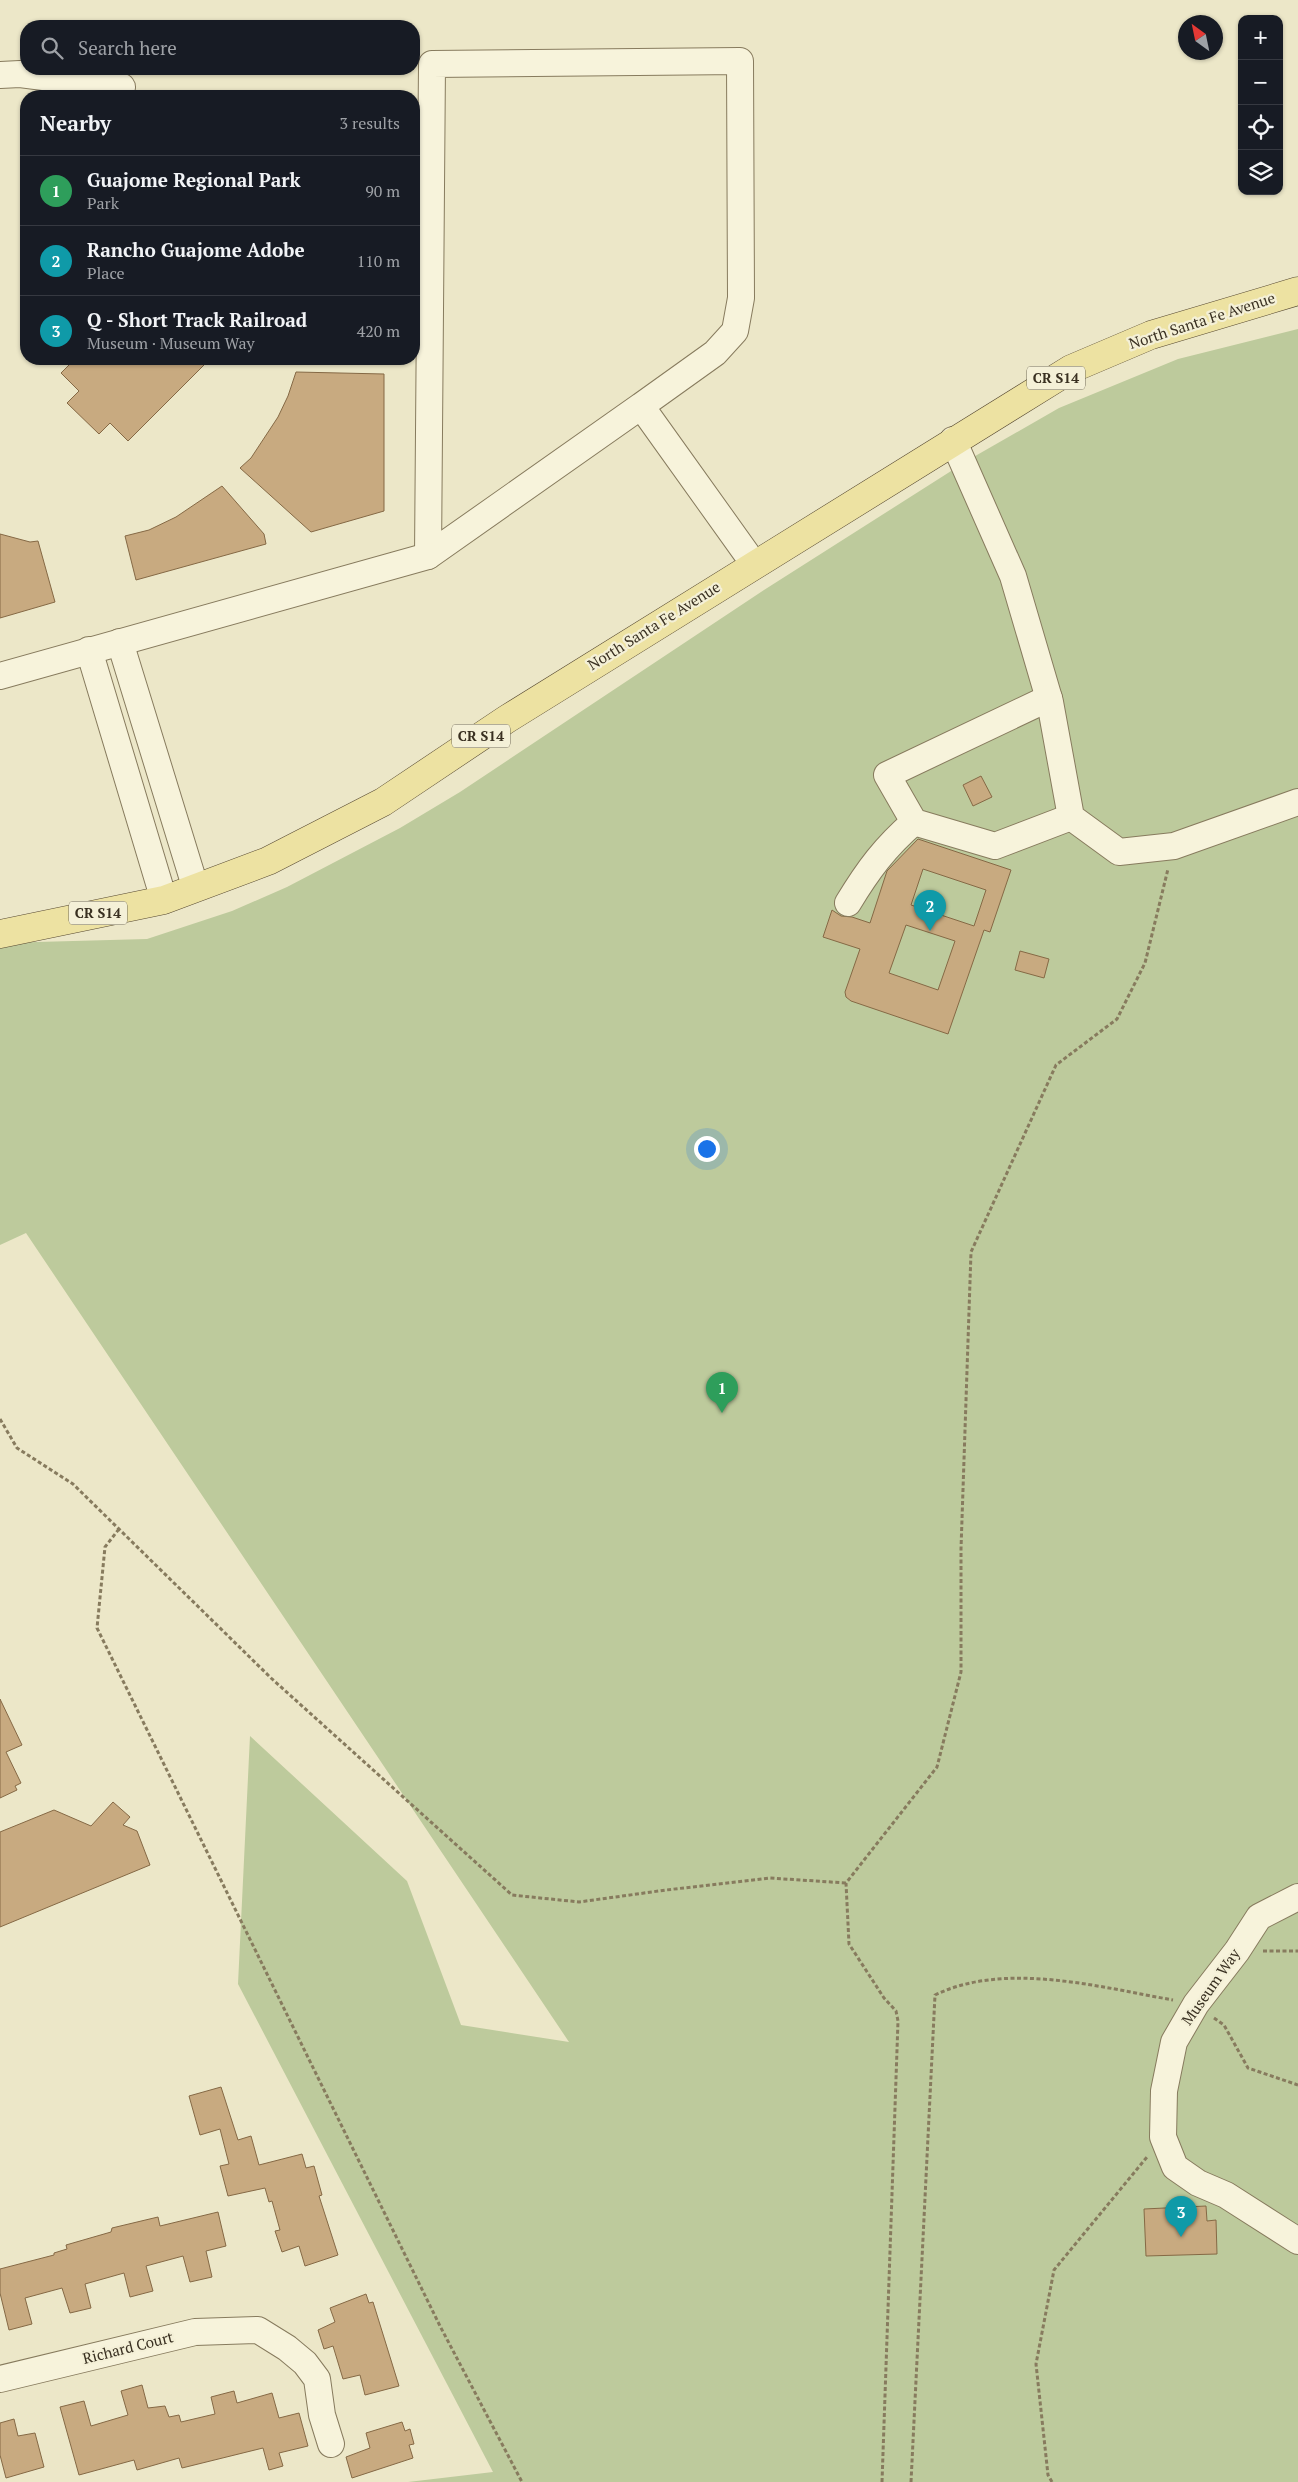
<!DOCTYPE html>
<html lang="en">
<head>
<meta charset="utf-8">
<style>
  body { margin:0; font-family:"PT Serif",serif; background:#242831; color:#f1f3f6 }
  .controls { position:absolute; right:15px; top:15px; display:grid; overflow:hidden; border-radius:10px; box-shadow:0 1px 4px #0004 }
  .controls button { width:45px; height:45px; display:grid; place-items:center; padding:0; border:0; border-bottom:1px solid #363941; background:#171b24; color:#f1f3f6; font:25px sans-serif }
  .compass { position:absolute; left:1178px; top:15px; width:45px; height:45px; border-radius:50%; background:#171b24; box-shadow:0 1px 4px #0004; rotate:327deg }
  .you { position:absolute; left:706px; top:1148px; width:18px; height:18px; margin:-12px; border:4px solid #fff; border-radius:50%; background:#1a73e8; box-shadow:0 0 0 8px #1a73e833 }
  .badge { display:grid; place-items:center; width:32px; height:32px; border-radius:50%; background:#c7a29d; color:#fff; font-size:16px; font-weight:700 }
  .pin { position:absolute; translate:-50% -41px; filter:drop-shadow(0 1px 2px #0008) }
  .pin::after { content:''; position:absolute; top:26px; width:18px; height:15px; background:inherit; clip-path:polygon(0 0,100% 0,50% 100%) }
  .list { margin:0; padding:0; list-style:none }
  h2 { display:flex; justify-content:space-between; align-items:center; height:65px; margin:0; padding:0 20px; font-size:21px }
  h2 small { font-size:16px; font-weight:400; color:#9ea1a6 }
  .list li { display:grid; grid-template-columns:32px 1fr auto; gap:15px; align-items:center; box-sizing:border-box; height:70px; padding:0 20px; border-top:1px solid #363941 }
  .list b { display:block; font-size:19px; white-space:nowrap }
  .list p { margin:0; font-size:16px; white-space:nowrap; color:#9ea1a6 }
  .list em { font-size:16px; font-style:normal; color:#9ea1a6 }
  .icon { flex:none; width:28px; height:28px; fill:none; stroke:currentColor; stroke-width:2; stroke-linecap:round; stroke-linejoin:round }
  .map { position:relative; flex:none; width:1298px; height:2482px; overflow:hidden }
  .search { position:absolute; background:#171b24; box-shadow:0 1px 4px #0004; left:20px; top:20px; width:400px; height:55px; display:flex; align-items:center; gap:12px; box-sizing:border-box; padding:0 18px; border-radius:20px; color:#9ea1a6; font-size:19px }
  .panel { position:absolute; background:#171b24; box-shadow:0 1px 4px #0004; left:20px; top:90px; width:400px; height:275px; border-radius:20px }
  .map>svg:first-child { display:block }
</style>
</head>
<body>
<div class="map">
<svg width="1298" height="2482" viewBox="0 0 1298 2482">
  <rect width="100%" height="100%" fill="#ece7c8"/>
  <path fill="#bdca9c" d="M 1298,329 L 1298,2482 L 408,2482 L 493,2472 L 238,1984 L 250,1736 L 407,1881 L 461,2025 L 569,2042 L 26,1233 L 0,1245 L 0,943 L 147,939 L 232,911 L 287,887 L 400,828 L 460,792 L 764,590 L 970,459 L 1059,408 L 1178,359 Z"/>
  <g fill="#c8aa80" stroke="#856945" fill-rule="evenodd">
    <path d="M 75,359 L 210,359 L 128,441 L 110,423 L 99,434 L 67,403 L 79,391 L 61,373 Z"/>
    <path d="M 296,372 L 384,374 L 384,511 L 311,532 L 240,468 L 251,458 L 278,417 L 288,396 Z"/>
    <path d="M 222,486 L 264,534 L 266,544 L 136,580 L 125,536 L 149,530 L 176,517 Z"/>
    <path d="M 0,534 L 30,542 L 38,541 L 55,602 L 0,618 Z"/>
    <path d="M 981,776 L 992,797 L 973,806 L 963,785 Z"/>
    <path d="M 918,839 L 1011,870 L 990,932 L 984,930 L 948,1034 L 851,1001 L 846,997 L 845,992 L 860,949 L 823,937 L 832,910 L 841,916 L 852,917 L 870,923 L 887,871 ZM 923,869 L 986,890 L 974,926 L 911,905 ZM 906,925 L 955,941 L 938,990 L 889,973 Z"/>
    <path d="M 1020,951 L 1049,959 L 1044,978 L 1015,970 Z"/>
    <path d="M 0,1699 L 22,1745 L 6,1752 L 21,1783 L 15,1786 L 17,1790 L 0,1798 Z"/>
    <path d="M 113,1802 L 130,1817 L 123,1825 L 137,1831 L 150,1865 L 0,1927 L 0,1832 L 54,1810 L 91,1826 Z"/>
    <path d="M 221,2087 L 238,2140 L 251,2136 L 259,2165 L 302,2154 L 306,2168 L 314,2166 L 322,2195 L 319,2196 L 338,2255 L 305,2266 L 299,2246 L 282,2252 L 275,2231 L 280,2230 L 272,2201 L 269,2202 L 265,2188 L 228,2196 L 220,2166 L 229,2164 L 220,2129 L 200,2135 L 189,2096 Z"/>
    <path d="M 1206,2206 L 1207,2221 L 1216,2220 L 1217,2254 L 1146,2256 L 1144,2209 Z"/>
    <path d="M 218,2212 L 226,2246 L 206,2251 L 212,2277 L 190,2282 L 183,2256 L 146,2266 L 153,2291 L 130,2297 L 124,2273 L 85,2284 L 91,2308 L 70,2313 L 62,2288 L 25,2298 L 32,2324 L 9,2330 L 0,2293 L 0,2269 L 54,2255 L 54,2253 L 67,2249 L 66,2245 L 111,2232 L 112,2228 L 158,2217 L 160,2226 Z"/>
    <path d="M 366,2294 L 369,2303 L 373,2302 L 399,2386 L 365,2395 L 360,2375 L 343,2379 L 333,2346 L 324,2349 L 318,2330 L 335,2322 L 330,2308 Z"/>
    <path d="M 142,2385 L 148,2408 L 165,2406 L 169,2417 L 179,2415 L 181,2422 L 215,2414 L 211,2397 L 234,2391 L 237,2403 L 272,2393 L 279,2418 L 299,2413 L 308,2446 L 279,2453 L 283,2466 L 269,2470 L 263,2448 L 182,2468 L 179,2458 L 137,2470 L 134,2460 L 79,2475 L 60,2407 L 84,2401 L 91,2426 L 128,2415 L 121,2391 Z"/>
    <path d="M 14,2419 L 18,2436 L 35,2433 L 44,2467 L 6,2478 L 0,2455 L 0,2423 Z"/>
    <path d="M 402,2422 L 405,2431 L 410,2429 L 414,2444 L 409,2445 L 413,2458 L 352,2478 L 346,2457 L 370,2448 L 366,2433 Z"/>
  </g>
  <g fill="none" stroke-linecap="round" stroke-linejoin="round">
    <defs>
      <g id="minor">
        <path d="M 0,75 L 20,74 L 122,87"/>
        <path d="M 641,406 L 428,556 L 432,64 L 740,61 L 741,298 L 735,331 L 715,353 L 641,406 L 754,564"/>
        <path d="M 953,440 L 1013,576 L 1050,702 L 1071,817 L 1119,852 L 1174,846 L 1298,802"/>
        <path d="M 120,642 L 195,886"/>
        <path d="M 89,650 L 164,900"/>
        <path d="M 0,676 L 428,556"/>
        <path d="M 1049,698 L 887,775 L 914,822 L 995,846 L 1071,817"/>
        <path d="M 848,903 C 868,870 885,847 914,822"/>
        <path d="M 1298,1897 L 1259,1917 L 1237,1951 L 1196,2004 L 1174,2042 L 1164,2091 L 1163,2137 L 1175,2167 L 1198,2183 L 1226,2195 L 1298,2241"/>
        <path d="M 0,2379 L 195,2332 L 258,2330 L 287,2348 L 305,2363 L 317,2379 L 322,2415 L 331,2444"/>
      </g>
      <path id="major" d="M 0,934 L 164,900 L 268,861 L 383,802 L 507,719 L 1071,369 L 1151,335 L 1298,291"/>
    </defs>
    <use href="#minor" stroke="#877b5e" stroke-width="28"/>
    <use href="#major" stroke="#564831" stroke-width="29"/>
    <g stroke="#877b5e" stroke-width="3" stroke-dasharray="4 2.5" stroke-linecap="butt">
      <path d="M 0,1419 L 17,1448 L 73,1484 L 271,1678 L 512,1895 L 579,1902 L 666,1890 L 770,1878 L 846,1883"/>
      <path d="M 119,1529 L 105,1547 L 97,1628 L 440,2326 L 522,2482"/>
      <path d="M 1263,1951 L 1298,1951"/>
      <path d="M 1214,2018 L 1224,2025 L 1248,2068 L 1298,2085"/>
      <path d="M 882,2482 L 898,2021 L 896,2011 L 884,1998 L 849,1944 L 846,1883 L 937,1767 L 961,1672 L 961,1549 L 971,1252 L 1056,1065 L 1117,1019 L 1145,963 L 1168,869"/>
      <path d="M 911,2482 L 935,1995 C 1005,1961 1099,1987 1173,2000"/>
      <path d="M 1052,2482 L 1048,2475 L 1036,2364 L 1054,2270 L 1147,2157"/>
    </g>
    <use href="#minor" stroke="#f7f3db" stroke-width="26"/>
    <use href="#major" stroke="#ede2a2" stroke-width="28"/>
  </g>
  <g text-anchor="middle" stroke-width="4.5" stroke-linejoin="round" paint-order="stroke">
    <g fill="#f4f0d7" stroke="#716a58" stroke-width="1">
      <rect x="1027" y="366.5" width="58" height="23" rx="4"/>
      <rect x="452" y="724.5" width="58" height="23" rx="4"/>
      <rect x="69" y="901.5" width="58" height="23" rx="4"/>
    </g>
    <g font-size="14" font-weight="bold" fill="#393021">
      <text x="1056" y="383">CR S14</text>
      <text x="481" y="741">CR S14</text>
      <text x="98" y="918">CR S14</text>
    </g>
    <g font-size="15" fill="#393021" stroke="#f4f0d7">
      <text transform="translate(1202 321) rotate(-18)" y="5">North Santa Fe Avenue</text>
      <text transform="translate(654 626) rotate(-32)" y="5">North Santa Fe Avenue</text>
      <text transform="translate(1211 1987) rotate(-55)" y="5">Museum Way</text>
      <text transform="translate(128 2348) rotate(-14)" y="5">Richard Court</text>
    </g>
  </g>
</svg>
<div class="controls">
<button>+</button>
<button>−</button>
<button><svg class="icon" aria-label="locate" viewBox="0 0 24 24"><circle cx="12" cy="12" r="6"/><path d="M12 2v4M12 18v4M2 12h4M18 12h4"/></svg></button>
<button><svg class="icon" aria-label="layers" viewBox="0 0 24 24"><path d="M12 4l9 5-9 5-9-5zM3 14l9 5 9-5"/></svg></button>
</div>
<svg class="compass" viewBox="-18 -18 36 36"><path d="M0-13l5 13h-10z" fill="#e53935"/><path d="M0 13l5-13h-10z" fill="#9ea1a6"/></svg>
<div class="you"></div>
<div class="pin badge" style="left:722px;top:1413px;background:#2e9e5b">1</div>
<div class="pin badge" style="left:930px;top:931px;background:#0f9aa8">2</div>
<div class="pin badge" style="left:1181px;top:2237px;background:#0f9aa8">3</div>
<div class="search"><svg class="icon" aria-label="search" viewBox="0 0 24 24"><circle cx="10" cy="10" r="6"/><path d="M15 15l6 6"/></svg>Search here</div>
<section class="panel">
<h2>Nearby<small>3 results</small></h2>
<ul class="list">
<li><span class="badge" style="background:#2e9e5b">1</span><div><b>Guajome Regional Park</b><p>Park</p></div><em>90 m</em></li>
<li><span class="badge" style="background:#0f9aa8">2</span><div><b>Rancho Guajome Adobe</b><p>Place</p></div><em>110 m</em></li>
<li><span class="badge" style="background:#0f9aa8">3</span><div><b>Q - Short Track Railroad</b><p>Museum · Museum Way</p></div><em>420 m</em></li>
</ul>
</section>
</div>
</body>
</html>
